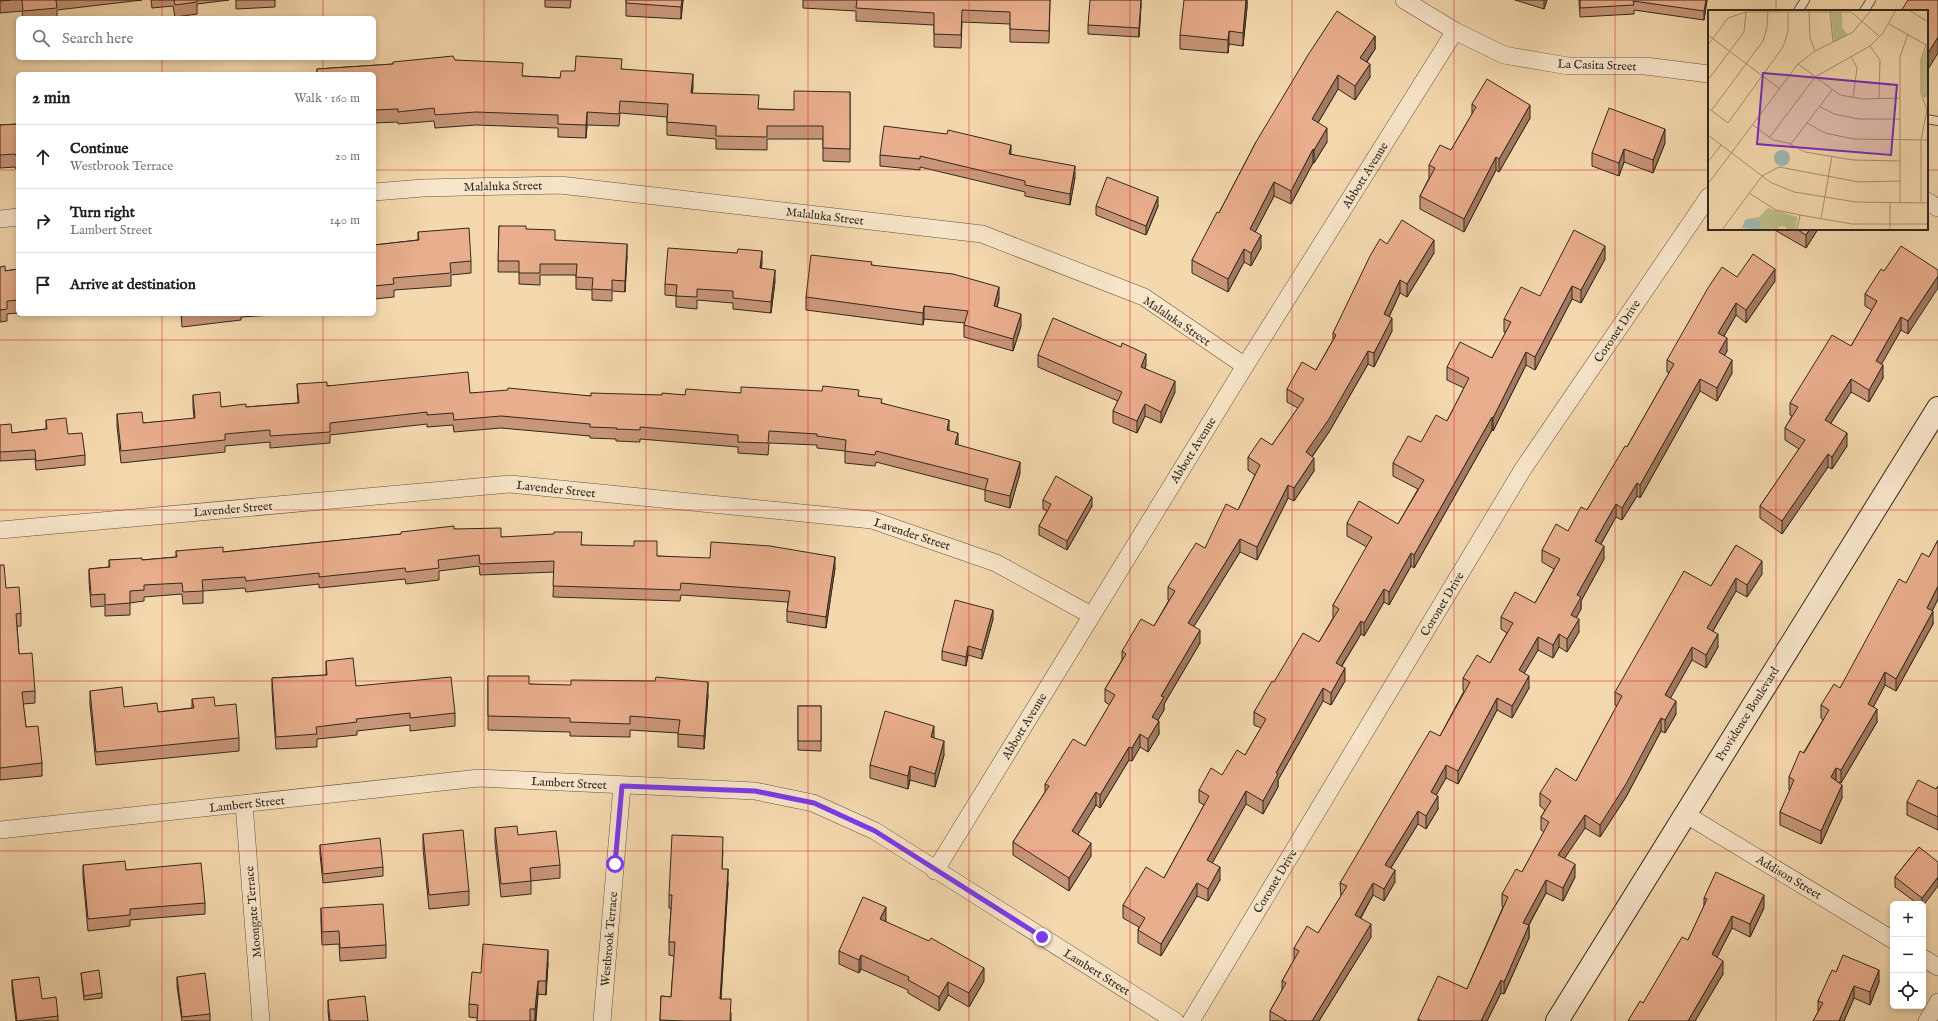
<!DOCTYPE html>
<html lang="en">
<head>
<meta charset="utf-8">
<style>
  body { margin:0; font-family:"IM FELL English",serif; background:#f2f2f2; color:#222 }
  .controls { position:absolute; right:12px; bottom:12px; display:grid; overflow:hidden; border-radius:6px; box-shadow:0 2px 6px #0003 }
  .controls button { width:36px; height:36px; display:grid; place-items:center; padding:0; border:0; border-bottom:1px solid #e0e0e0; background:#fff; color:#222; font:20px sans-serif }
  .stop { position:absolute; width:12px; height:12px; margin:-9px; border:3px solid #7c3aed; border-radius:50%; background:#fff }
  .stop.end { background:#7c3aed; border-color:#fff; box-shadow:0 1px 4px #0008 }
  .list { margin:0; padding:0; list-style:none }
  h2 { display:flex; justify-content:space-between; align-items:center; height:52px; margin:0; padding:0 16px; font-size:17px }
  h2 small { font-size:13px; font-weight:400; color:#767676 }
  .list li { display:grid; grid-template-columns:26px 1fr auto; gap:12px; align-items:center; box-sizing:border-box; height:64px; padding:0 16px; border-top:1px solid #e0e0e0 }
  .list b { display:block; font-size:15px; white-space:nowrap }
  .list p { margin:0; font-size:13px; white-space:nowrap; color:#767676 }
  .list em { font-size:13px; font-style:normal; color:#767676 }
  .icon { flex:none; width:22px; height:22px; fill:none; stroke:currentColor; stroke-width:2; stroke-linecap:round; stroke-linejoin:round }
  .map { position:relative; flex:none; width:1938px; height:1021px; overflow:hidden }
  .search { position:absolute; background:#fff; box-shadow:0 2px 6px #0003; left:16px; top:16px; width:360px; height:44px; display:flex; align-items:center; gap:10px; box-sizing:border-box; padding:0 14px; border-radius:6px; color:#767676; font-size:15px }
  .panel { position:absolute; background:#fff; box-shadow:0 2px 6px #0003; left:16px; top:72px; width:360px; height:244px; border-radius:6px }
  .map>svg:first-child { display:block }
</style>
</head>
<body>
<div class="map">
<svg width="1938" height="1021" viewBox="0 0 1938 1021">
  <rect width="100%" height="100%" fill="#f5d9ae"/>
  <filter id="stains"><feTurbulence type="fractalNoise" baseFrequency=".005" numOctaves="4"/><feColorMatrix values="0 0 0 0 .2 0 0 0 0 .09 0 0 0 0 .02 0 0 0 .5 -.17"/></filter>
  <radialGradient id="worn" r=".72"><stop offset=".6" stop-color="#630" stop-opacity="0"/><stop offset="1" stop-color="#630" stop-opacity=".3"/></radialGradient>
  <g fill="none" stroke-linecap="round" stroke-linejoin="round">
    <defs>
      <g id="lane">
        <path d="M 1798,11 L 1805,0"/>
        <path d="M 1864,11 L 1871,0"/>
        <path d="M 1927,119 L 1938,121"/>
      </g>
      <g id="street">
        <path d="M 1404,0 L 1455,31 L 1504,55 L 1568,66 L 1645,66 L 1709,74"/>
        <path d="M 374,192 L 423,188 L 560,185 L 982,234 L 1144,297 L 1245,366"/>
        <path d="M 1927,201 L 1938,208"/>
        <path d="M 0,219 L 18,217"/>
        <path d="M 0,530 L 510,484 L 872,520 L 996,563 L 1091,615"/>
        <path d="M 244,804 L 261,1021"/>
        <path d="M 1685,814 L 1893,940"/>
        <path d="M 0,830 L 479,778 L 755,791 L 813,803 L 875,831 L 1175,1021"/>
        <path d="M 935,871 L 1245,366 L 1455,31"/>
        <path d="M 1923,958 L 1938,967"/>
        <path d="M 602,1021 L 622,786"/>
        <path d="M 1191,1021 L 1523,469 L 1709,196"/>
        <path d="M 1927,1021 L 1938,1002"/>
      </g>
      <path id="secondary" d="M 1557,1021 L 1938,408"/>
    </defs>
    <use href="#lane" stroke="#635441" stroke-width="10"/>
    <use href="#street" stroke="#635441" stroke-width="18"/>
    <use href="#secondary" stroke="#32281d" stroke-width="24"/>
    <use href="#lane" stroke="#f8e6ca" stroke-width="8"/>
    <use href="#street" stroke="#f8e6ca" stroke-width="17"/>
    <use href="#secondary" stroke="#f8e6ca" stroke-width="22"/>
  </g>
  <g fill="#c89679" stroke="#32281d">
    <path d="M 0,0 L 142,0 L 57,10 L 57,18 L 23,18 L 22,11 L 0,13 Z"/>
    <path d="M 151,0 L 229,0 L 197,4 L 197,14 L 175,17 L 173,6 L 152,8 Z"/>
    <path d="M 236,0 L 275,0 L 275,7 L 236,9 Z"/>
    <path d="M 545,0 L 571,0 L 570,8 L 545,7 Z"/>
    <path d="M 626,0 L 683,0 L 681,19 L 626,16 Z"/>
    <path d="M 803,0 L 1050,0 L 1049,43 L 1010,42 L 1010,24 L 962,22 L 961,48 L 934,47 L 934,25 L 856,21 L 856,11 L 803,8 Z"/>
    <path d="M 1247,0 L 1247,7 L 1243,46 L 1229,44 L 1228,53 L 1180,49 L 1180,35 Z"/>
    <path d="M 1515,0 L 1547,0 L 1544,9 Z"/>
    <path d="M 1579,0 L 1707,0 L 1704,20 L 1634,10 L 1634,14 L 1580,17 Z"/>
    <path d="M 1141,5 L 1139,37 L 1088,34 L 1088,25 Z"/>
    <path d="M 1375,36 L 1375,49 L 1367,62 L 1370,77 L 1355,100 L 1338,89 L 1318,123 L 1327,142 L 1314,163 L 1313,163 L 1291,204 L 1274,196 L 1255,232 L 1261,248 L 1251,266 L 1244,262 L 1228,292 L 1192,273 L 1192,260 L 1219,213 L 1256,142 Z"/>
    <path d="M 455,60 L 523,76 L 560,78 L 575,71 L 622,69 L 693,87 L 692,94 L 759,109 L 794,110 L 850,92 L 850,162 L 823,161 L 823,139 L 767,139 L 767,150 L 716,149 L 716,139 L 667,135 L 667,117 L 620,113 L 619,126 L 587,125 L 586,138 L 558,137 L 558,128 L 476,125 L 435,128 L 434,121 L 398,124 L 398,122 L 374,123 L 374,74 L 317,74 L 317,69 Z"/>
    <path d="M 1472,104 L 1530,118 L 1499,172 L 1496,170 L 1464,232 L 1420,209 L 1420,196 L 1429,178 L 1429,165 L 1451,150 L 1472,114 Z"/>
    <path d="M 18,124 L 18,169 L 16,169 L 15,167 L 0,168 L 0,125 Z"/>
    <path d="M 1665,143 L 1653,173 L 1624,162 L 1619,176 L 1592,166 L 1592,153 Z"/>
    <path d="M 1011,154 L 1075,177 L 1070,205 L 1025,196 L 1025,192 L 920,167 L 920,170 L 880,166 L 880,155 Z"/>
    <path d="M 1096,206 L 1158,206 L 1146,235 L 1096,215 Z"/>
    <path d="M 499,226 L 526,229 L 555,240 L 627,256 L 625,292 L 612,291 L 612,301 L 592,300 L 592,290 L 576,289 L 576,275 L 540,275 L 540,285 L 519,284 L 519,272 L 498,272 Z"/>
    <path d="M 1773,229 L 1818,229 L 1806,248 Z"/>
    <path d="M 418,232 L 471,261 L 471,273 L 451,275 L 451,286 L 394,290 L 394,297 L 374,299 L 374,245 L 418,240 Z"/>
    <path d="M 1387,244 L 1434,253 L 1407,297 L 1400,293 L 1389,317 L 1392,331 L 1374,367 L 1368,364 L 1329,432 L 1312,457 L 1314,471 L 1294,501 L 1288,498 L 1257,560 L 1240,552 L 1194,626 L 1200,643 L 1164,704 L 1164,710 L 1158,720 L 1159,734 L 1148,752 L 1140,747 L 1132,761 L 1129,760 L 1100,808 L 1096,805 L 1078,834 L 1091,856 L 1069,891 L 1013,855 L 1013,842 L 1045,792 L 1045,784 L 1085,746 L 1110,705 L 1105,702 L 1105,689 L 1122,660 L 1122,651 L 1154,626 L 1169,600 L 1168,600 L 1168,587 L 1205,548 L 1238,510 L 1255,475 L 1248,470 L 1248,457 L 1272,445 L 1298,408 L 1287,402 L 1287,389 L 1316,370 L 1333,340 L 1333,333 Z"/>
    <path d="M 737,253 L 762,263 L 761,268 L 775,281 L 771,313 L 733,309 L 733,303 L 697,300 L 697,309 L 676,307 L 676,296 L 665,295 L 665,284 Z"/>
    <path d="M 1605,259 L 1581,303 L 1572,299 L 1535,370 L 1526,365 L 1493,431 L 1492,430 L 1414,568 L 1411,566 L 1389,605 L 1384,602 L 1364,636 L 1361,634 L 1342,666 L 1345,681 L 1331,705 L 1323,701 L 1278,780 L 1278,787 L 1263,814 L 1246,804 L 1212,863 L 1220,880 L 1208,901 L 1197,896 L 1161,956 L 1138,943 L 1138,930 L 1139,927 L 1123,918 L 1123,905 L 1164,878 L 1204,805 L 1199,802 L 1199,790 L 1222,775 L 1245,755 L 1261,728 L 1254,725 L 1254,712 L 1274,682 L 1319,642 L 1333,618 L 1333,605 L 1367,547 L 1347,536 L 1347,523 L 1398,524 L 1418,489 L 1393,476 L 1393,463 L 1421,442 L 1447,421 L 1464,388 L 1447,380 L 1447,367 L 1492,358 L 1506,332 L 1504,332 L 1504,319 L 1540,296 Z"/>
    <path d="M 872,265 L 999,299 L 997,307 L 1021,326 L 1013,351 L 964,337 L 964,325 L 965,323 L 924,319 L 923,325 L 806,310 L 806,297 Z"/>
    <path d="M 0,267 L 5,271 L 18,269 L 18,313 L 7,314 L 7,321 L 0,322 Z"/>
    <path d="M 1938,270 L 1908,334 L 1901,330 L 1881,364 L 1883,378 L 1869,402 L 1851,392 L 1831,423 L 1847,446 L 1832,469 L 1828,467 L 1782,534 L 1760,518 L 1760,506 L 1799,449 L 1785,440 L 1785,428 L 1792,416 L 1790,415 L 1790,403 L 1851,346 L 1872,310 L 1865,306 L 1865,294 L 1884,271 Z"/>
    <path d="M 1737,277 L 1775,281 L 1746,323 L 1736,315 L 1724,336 L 1727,351 L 1724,356 L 1732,373 L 1717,401 L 1700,391 L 1640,498 L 1637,496 L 1622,520 L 1616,517 L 1601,544 L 1604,559 L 1581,601 L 1581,609 L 1576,618 L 1579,632 L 1567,652 L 1559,647 L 1553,658 L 1538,650 L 1524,673 L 1529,688 L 1512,718 L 1497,710 L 1458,784 L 1446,778 L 1436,795 L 1438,809 L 1426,829 L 1418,824 L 1391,868 L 1395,882 L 1384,901 L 1373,895 L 1361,918 L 1371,937 L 1319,1021 L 1270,1021 L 1270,1011 L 1282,990 L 1282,981 L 1294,960 L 1294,948 L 1318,933 L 1341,896 L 1340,883 L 1440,736 L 1464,691 L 1463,690 L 1463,678 L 1490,663 L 1507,633 L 1501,629 L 1501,617 L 1535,603 L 1554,569 L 1542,562 L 1542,550 L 1568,531 L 1587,510 L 1627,447 L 1669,373 L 1667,372 L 1667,360 Z"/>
    <path d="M 181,314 L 289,314 L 241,317 L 241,320 L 182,327 Z"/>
    <path d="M 1038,355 L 1146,365 L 1145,368 L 1175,392 L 1161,423 L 1145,416 L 1137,433 L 1113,423 L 1113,411 L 1118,401 L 1038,367 Z"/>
    <path d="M 297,384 L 470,393 L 591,396 L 685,395 L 741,393 L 859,396 L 882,403 L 949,431 L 958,445 L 1020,473 L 1010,508 L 985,501 L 985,490 L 876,462 L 875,466 L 845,463 L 845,451 L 817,448 L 817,445 L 769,443 L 768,455 L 738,453 L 738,447 L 640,439 L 640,442 L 616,441 L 616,439 L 590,438 L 590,436 L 501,428 L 454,432 L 453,425 L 427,427 L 427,424 L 330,435 L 330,443 L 270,448 L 270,442 L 225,446 L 225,452 L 121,463 L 117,426 L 117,414 L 143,423 L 194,419 L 193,407 L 193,395 L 221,407 L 246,407 L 298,403 Z"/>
    <path d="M 46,420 L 68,434 L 85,455 L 85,465 L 36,470 L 35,459 L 0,461 L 0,425 L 12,433 L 46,429 Z"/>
    <path d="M 1043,500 L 1092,506 L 1067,550 L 1039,535 L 1039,526 L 1047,511 L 1043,509 Z"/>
    <path d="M 454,529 L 501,537 L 582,545 L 657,556 L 835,568 L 826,628 L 787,622 L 787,611 L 788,602 L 681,595 L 680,601 L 553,597 L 554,572 L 480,575 L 479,566 L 439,571 L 439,580 L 406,584 L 405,579 L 319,588 L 319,584 L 246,592 L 245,588 L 203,591 L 203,603 L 183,604 L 182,594 L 144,597 L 144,601 L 130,603 L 130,615 L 105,616 L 105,606 L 91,607 L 89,580 L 89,569 L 109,567 L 109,560 L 142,560 L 176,557 L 176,551 L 223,552 Z"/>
    <path d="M 1938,540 L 1938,599 L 1932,611 L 1933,624 L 1896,691 L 1885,685 L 1873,707 L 1877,722 L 1841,783 L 1839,782 L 1842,798 L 1821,844 L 1780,825 L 1780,812 L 1790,791 L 1789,790 L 1789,777 L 1823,720 L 1821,718 L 1821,705 L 1840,688 L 1906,583 L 1929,557 Z"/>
    <path d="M 1736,545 L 1762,574 L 1747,597 L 1736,591 L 1713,631 L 1718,647 L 1706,668 L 1692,660 L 1670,698 L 1676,714 L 1665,733 L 1661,731 L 1626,797 L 1600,837 L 1585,828 L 1564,859 L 1575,877 L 1563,901 L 1546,893 L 1529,925 L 1529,938 L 1504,994 L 1501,993 L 1487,1021 L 1418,1021 L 1418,1019 L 1467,989 L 1503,907 L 1502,906 L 1502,894 L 1522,872 L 1544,832 L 1541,830 L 1541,817 L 1545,810 L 1540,806 L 1540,793 L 1576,781 L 1617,706 L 1615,705 L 1615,692 L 1711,586 Z"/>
    <path d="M 0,565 L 6,588 L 21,613 L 21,626 L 17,626 L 19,654 L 35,691 L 35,703 L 23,704 L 26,727 L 42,763 L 42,776 L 0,780 Z"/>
    <path d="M 993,619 L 982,659 L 968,655 L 966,666 L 942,660 L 942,651 Z"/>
    <path d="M 326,661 L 356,686 L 455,713 L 455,726 L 410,731 L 410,725 L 357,731 L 357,735 L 317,739 L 317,747 L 276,749 L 272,690 L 272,678 L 326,675 Z"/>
    <path d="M 488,676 L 529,684 L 708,695 L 704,749 L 678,747 L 678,733 L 630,730 L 630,737 L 570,736 L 570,732 L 488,730 Z"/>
    <path d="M 90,691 L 124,707 L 158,712 L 192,708 L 192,699 L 215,706 L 239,738 L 239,751 L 96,765 L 90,704 Z"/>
    <path d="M 798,706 L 821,706 L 821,751 L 798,750 Z"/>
    <path d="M 934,738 L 944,755 L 935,787 L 910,780 L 908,789 L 870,778 L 870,765 Z"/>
    <path d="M 1938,786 L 1938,830 L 1907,815 L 1907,802 L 1936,789 Z"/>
    <path d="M 495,828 L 518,835 L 560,865 L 560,878 L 531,881 L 531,894 L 501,897 L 495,842 Z"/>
    <path d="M 423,834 L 469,891 L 469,905 L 429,909 L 423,848 Z"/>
    <path d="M 320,845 L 383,867 L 383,876 L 323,883 L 320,854 Z"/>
    <path d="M 1919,847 L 1923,904 L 1918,904 L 1895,887 L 1895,877 Z"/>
    <path d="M 723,850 L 722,869 L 728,883 L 721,999 L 731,1013 L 731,1021 L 660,1021 L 661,996 L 671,997 L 674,956 L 669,955 L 669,942 L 671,908 L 669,908 L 669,895 Z"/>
    <path d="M 83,865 L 126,870 L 205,903 L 205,914 L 130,920 L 130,926 L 88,931 L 83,877 Z"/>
    <path d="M 1704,898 L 1764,908 L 1750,937 L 1732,928 L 1717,957 L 1723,974 L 1695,1021 L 1628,1021 L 1643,1003 L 1688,940 L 1704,907 Z"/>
    <path d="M 321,908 L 386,945 L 386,958 L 340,961 L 339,944 L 322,945 L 321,922 Z"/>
    <path d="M 885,921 L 984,981 L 969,1007 L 948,995 L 939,1011 L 908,993 L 908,990 L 861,969 L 859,973 L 839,964 L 839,951 Z"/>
    <path d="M 548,963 L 546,995 L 538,994 L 536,1021 L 477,1021 L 478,1018 L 469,1017 L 469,1004 Z"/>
    <path d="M 1836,972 L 1879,982 L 1870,1005 L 1854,998 L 1844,1021 L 1813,1021 L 1818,1012 L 1818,1001 Z"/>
    <path d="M 81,973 L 102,993 L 102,998 L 84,1000 Z"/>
    <path d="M 177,977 L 210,1014 L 210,1021 L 182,1021 L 177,986 Z"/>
    <path d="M 12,980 L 42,999 L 58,1016 L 58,1021 L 16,1021 L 12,989 Z"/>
    <path d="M 328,1000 L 368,1021 L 329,1021 L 328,1011 Z"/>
  </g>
  <g fill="#a37a63" stroke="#32281d">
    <path d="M 682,0 L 683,0 L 681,19 L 681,7 Z"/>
    <path d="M 1141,0 L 1141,5 L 1139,37 L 1139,28 Z"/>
    <path d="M 1246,0 L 1247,0 L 1247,7 L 1243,46 L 1243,33 Z"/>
    <path d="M 1544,0 L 1547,0 L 1544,9 Z"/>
    <path d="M 1706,0 L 1707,0 L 1704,20 L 1704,11 Z"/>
    <path d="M 1229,31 L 1229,44 L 1228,53 L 1228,40 Z"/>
    <path d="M 1375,36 L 1375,49 L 1360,71 L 1360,58 Z"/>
    <path d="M 1938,37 L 1938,53 L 1927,71 L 1927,55 Z"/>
    <path d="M 1370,64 L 1370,77 L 1355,100 L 1355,86 Z"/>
    <path d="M 693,74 L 693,87 L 691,106 L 691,93 Z"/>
    <path d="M 1338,75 L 1338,89 L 1312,133 L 1312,119 Z"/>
    <path d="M 1530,105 L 1530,118 L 1499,172 L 1499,159 Z"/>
    <path d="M 587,112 L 587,125 L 586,138 L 586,125 Z"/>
    <path d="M 1327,128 L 1327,142 L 1314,163 L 1314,150 Z"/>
    <path d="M 1665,129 L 1665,143 L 1653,173 L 1653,160 Z"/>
    <path d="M 1011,145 L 1011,156 L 1009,154 Z"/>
    <path d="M 1313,149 L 1313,163 L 1291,204 L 1291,191 Z"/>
    <path d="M 1624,149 L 1624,162 L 1619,176 L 1619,163 Z"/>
    <path d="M 1496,157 L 1496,170 L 1464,232 L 1464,219 Z"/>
    <path d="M 1075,166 L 1075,177 L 1070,205 L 1070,194 Z"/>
    <path d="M 1274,182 L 1274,196 L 1250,242 L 1250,229 Z"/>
    <path d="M 1158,197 L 1158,206 L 1146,235 L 1146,226 Z"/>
    <path d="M 1810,229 L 1818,229 L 1806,248 L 1806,235 Z"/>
    <path d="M 1261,235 L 1261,248 L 1251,266 L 1251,253 Z"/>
    <path d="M 1434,240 L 1434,253 L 1407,297 L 1407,284 Z"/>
    <path d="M 627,244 L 627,256 L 625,292 L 625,281 Z"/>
    <path d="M 1605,246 L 1605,259 L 1581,303 L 1581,290 Z"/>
    <path d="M 1244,249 L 1244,262 L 1228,292 L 1228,279 Z"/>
    <path d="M 762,251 L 762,263 L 760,280 L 760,268 Z"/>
    <path d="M 1775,269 L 1775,281 L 1746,323 L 1746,310 Z"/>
    <path d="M 775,270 L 775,281 L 771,313 L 771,302 Z"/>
    <path d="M 1938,276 L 1938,288 L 1908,334 L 1908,321 Z"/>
    <path d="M 1400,280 L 1400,293 L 1384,327 L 1384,314 Z"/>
    <path d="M 1572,286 L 1572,299 L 1535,370 L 1535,357 Z"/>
    <path d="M 999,287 L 999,299 L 994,318 L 994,306 Z"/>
    <path d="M 1736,303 L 1736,315 L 1718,346 L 1718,333 Z"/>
    <path d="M 924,306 L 924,319 L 923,325 L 923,313 Z"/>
    <path d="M 1021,314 L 1021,326 L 1013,351 L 1013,339 Z"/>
    <path d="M 1901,317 L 1901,330 L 1876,374 L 1876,361 Z"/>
    <path d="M 1392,318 L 1392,331 L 1374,367 L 1374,353 Z"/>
    <path d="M 1727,338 L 1727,351 L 1719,365 L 1719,352 Z"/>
    <path d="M 1368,351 L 1368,364 L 1329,432 L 1306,465 L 1306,452 Z"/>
    <path d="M 1526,352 L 1526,365 L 1493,431 L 1493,418 Z"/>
    <path d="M 1146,354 L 1146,365 L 1141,378 L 1141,367 Z"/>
    <path d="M 1732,360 L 1732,373 L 1717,401 L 1717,388 Z"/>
    <path d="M 1883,365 L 1883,378 L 1869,402 L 1869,390 Z"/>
    <path d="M 1700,379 L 1700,391 L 1640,498 L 1640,485 Z"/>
    <path d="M 1851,379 L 1851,392 L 1825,432 L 1825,420 Z"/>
    <path d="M 1175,381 L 1175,392 L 1161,423 L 1161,412 Z"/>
    <path d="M 1145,404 L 1145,416 L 1137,433 L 1137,421 Z"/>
    <path d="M 1492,417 L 1492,430 L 1414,568 L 1414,555 Z"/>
    <path d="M 949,420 L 949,432 L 947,430 Z"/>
    <path d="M 958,433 L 958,445 L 955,444 Z"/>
    <path d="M 1847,433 L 1847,446 L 1832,469 L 1832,457 Z"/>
    <path d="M 1828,454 L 1828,467 L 1782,534 L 1782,521 Z"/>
    <path d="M 1314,458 L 1314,471 L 1294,501 L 1294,488 Z"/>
    <path d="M 1020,462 L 1020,473 L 1010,508 L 1010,496 Z"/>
    <path d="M 1637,483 L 1637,496 L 1622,520 L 1622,508 Z"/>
    <path d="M 1288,485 L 1288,498 L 1257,560 L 1257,547 Z"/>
    <path d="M 1092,497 L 1092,506 L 1067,550 L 1067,541 Z"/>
    <path d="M 1616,504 L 1616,517 L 1595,554 L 1595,541 Z"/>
    <path d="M 1240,539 L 1240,552 L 1188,636 L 1188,623 Z"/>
    <path d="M 1604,546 L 1604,559 L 1581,601 L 1581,609 L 1571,628 L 1571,615 L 1577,595 Z"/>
    <path d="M 1411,553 L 1411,566 L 1389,605 L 1389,592 Z"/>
    <path d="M 835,557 L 835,568 L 826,628 L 826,617 Z"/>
    <path d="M 1762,561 L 1762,574 L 1747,597 L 1747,585 Z"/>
    <path d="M 1736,578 L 1736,591 L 1707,641 L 1707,628 Z"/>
    <path d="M 1938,586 L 1938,599 L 1927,621 L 1927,608 Z"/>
    <path d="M 1384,589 L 1384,602 L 1364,636 L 1364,623 Z"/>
    <path d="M 993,610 L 993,619 L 982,659 L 982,650 Z"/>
    <path d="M 1933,611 L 1933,624 L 1896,691 L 1896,679 Z"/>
    <path d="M 1579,619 L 1579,632 L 1567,652 L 1567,639 Z"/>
    <path d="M 1361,621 L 1361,634 L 1336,675 L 1336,663 Z"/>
    <path d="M 1200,630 L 1200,643 L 1164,704 L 1164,710 L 1152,730 L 1152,717 L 1161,696 Z"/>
    <path d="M 1559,634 L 1559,647 L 1553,658 L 1553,645 Z"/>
    <path d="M 1718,634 L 1718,647 L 1706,668 L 1706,655 Z"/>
    <path d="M 1538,637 L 1538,650 L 1519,682 L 1519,670 Z"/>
    <path d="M 968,646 L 968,655 L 966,666 L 966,657 Z"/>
    <path d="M 1692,647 L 1692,660 L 1665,708 L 1665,695 Z"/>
    <path d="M 1345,668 L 1345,681 L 1331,705 L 1331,693 Z"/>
    <path d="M 1885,672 L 1885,685 L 1868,717 L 1868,704 Z"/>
    <path d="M 1529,676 L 1529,688 L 1512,718 L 1512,706 Z"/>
    <path d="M 708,682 L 708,695 L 704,749 L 704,736 Z"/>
    <path d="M 1323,688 L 1323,701 L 1278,780 L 1278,787 L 1263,814 L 1263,801 L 1276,773 Z"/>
    <path d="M 1497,698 L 1497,710 L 1458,784 L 1458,771 Z"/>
    <path d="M 1676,701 L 1676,714 L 1665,733 L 1665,720 Z"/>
    <path d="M 1877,709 L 1877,722 L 1841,783 L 1841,770 Z"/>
    <path d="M 1661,718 L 1661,731 L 1626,797 L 1600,837 L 1600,825 Z"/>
    <path d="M 1159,721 L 1159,734 L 1148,752 L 1148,739 Z"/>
    <path d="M 934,726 L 934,739 L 931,737 Z"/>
    <path d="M 1140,734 L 1140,747 L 1132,761 L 1132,748 Z"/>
    <path d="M 944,741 L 944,755 L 935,787 L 935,774 Z"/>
    <path d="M 1129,747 L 1129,760 L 1100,808 L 1100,795 Z"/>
    <path d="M 1446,765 L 1446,778 L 1431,804 L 1431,792 Z"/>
    <path d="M 910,766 L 910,780 L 908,789 L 908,776 Z"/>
    <path d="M 1836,768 L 1836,781 L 1831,777 Z"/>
    <path d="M 1842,785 L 1842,798 L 1821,844 L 1821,831 Z"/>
    <path d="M 1246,791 L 1246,804 L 1207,872 L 1207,860 Z"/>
    <path d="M 1096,792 L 1096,805 L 1072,844 L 1072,831 Z"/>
    <path d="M 1438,796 L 1438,809 L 1426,829 L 1426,816 Z"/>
    <path d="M 1418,811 L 1418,824 L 1385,877 L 1385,865 Z"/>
    <path d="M 1585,815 L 1585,828 L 1558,868 L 1558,855 Z"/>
    <path d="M 1091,843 L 1091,856 L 1069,891 L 1069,878 Z"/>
    <path d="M 1575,864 L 1575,877 L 1563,901 L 1563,888 Z"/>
    <path d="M 1220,867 L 1220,880 L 1208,901 L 1208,889 Z"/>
    <path d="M 728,869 L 728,883 L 720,1012 L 720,999 Z"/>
    <path d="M 1395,870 L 1395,882 L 1384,901 L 1384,889 Z"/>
    <path d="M 1938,877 L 1938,886 L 1923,906 L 1923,904 L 1922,904 L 1922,898 Z"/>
    <path d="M 1546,880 L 1546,893 L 1523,935 L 1523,923 Z"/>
    <path d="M 1197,883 L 1197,896 L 1161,956 L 1161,944 Z"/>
    <path d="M 1373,883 L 1373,895 L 1355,927 L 1355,915 Z"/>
    <path d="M 1764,895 L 1764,908 L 1750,937 L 1750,924 Z"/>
    <path d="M 886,907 L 886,921 L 880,932 L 880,919 Z"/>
    <path d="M 1732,916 L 1732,928 L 1712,967 L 1712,954 Z"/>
    <path d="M 1371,924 L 1371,937 L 1319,1021 L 1312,1021 Z"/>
    <path d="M 1529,925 L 1529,938 L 1504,994 L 1504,982 Z"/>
    <path d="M 548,950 L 548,963 L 546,995 L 546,981 Z"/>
    <path d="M 861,955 L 861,969 L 859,973 L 859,960 Z"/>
    <path d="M 1723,961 L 1723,974 L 1695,1021 L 1688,1021 Z"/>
    <path d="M 984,968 L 984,981 L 969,1007 L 969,993 Z"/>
    <path d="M 1879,970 L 1879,982 L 1870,1005 L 1870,992 Z"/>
    <path d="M 1501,980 L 1501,993 L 1487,1021 L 1481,1021 Z"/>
    <path d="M 538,981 L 538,994 L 535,1021 L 535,1009 Z"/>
    <path d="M 948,982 L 948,995 L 939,1011 L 939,997 Z"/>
    <path d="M 1854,986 L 1854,998 L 1844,1021 L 1839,1021 Z"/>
  </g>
  <g fill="#e9ae8d" stroke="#32281d">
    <path d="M 0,0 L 11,0 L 0,1 Z"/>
    <path d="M 22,0 L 56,0 L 57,8 L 23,11 Z"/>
    <path d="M 174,0 L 197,0 L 197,2 L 175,5 Z"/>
    <path d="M 626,0 L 682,0 L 681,7 L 626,3 Z"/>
    <path d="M 857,0 L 1050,0 L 1049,31 L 1010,29 L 1010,12 L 962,10 L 961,35 L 934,34 L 934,13 L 856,8 Z"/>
    <path d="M 1090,0 L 1141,0 L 1139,28 L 1088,25 Z"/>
    <path d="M 1184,0 L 1246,0 L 1243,33 L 1229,31 L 1228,40 L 1180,35 Z"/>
    <path d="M 1580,0 L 1706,0 L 1704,11 L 1633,1 L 1634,5 L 1580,8 Z"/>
    <path d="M 1908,0 L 1938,0 L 1938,37 L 1927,55 L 1927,11 L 1901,11 Z"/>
    <path d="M 1337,11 L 1375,36 L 1360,58 L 1370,64 L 1355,86 L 1338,75 L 1312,119 L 1327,128 L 1314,150 L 1313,149 L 1291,191 L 1274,182 L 1250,229 L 1261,235 L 1251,253 L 1244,249 L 1228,279 L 1192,260 L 1217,212 L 1219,213 L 1256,142 L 1308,55 Z"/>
    <path d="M 453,56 L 455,60 L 523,63 L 522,76 L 560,78 L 561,71 L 575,71 L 576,56 L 622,59 L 621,69 L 693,74 L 691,93 L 759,95 L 758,109 L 794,110 L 794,91 L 850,92 L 850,149 L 823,148 L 823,126 L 767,126 L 767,137 L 716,136 L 716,126 L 667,122 L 668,104 L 620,101 L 619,114 L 587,112 L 586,125 L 558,124 L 558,115 L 476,112 L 435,115 L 434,108 L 398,112 L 398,109 L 374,110 L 374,74 L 317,74 L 317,69 L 393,64 L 393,62 Z"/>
    <path d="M 1487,79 L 1530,105 L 1499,159 L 1496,157 L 1464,219 L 1420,196 L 1435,168 L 1429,165 L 1440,145 L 1451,150 L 1476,107 L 1472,104 Z"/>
    <path d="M 1609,108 L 1665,129 L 1653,160 L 1624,149 L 1619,163 L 1592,153 Z"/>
    <path d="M 18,124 L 18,156 L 16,156 L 15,154 L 0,155 L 0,125 Z"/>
    <path d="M 884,126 L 947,134 L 948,130 L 1011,145 L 1009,154 L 1075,166 L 1070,194 L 1025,185 L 1025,181 L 920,156 L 920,159 L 880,155 Z"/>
    <path d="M 1107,177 L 1158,197 L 1146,226 L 1096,206 Z"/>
    <path d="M 1402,220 L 1434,240 L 1407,284 L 1400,280 L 1384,314 L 1392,318 L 1374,353 L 1368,351 L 1329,419 L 1306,452 L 1314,458 L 1294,488 L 1288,485 L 1257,547 L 1240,539 L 1188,623 L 1200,630 L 1161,696 L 1164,697 L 1152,717 L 1159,721 L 1148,739 L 1140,734 L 1132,748 L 1129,747 L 1100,795 L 1096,792 L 1072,831 L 1091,843 L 1069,878 L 1013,842 L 1049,786 L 1045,784 L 1073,739 L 1085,746 L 1115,695 L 1105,689 L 1126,654 L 1122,651 L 1141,619 L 1154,626 L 1175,591 L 1168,587 L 1196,543 L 1205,548 L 1226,504 L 1238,510 L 1260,465 L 1248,457 L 1261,438 L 1272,445 L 1304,399 L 1287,389 L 1302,362 L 1316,370 L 1336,335 L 1333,333 L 1370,256 L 1380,239 L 1387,244 Z"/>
    <path d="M 499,226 L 526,226 L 526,229 L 555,230 L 555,240 L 627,244 L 625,281 L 612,280 L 612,290 L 592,289 L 593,278 L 576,277 L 577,264 L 540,264 L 540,273 L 519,273 L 519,261 L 498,261 Z"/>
    <path d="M 469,228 L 471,261 L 450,263 L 451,273 L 393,278 L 394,284 L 374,286 L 374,245 L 419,240 L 418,232 Z"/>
    <path d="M 1796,229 L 1810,229 L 1806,235 Z"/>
    <path d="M 1574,230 L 1605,246 L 1581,290 L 1572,286 L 1535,357 L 1526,352 L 1493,418 L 1492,417 L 1414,555 L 1411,553 L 1389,592 L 1384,589 L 1364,623 L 1361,621 L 1336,663 L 1345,668 L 1331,693 L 1323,688 L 1276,773 L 1278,774 L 1263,801 L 1246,791 L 1207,860 L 1220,867 L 1208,889 L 1197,883 L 1161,944 L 1138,930 L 1145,918 L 1123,905 L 1146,867 L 1164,878 L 1209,796 L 1199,790 L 1211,768 L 1222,775 L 1237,750 L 1245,755 L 1266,719 L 1254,712 L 1272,681 L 1274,682 L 1303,633 L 1319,642 L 1339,609 L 1333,605 L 1372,537 L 1347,523 L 1359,501 L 1398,524 L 1424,480 L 1393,463 L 1408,436 L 1421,442 L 1436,415 L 1447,421 L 1469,378 L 1447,367 L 1460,342 L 1492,358 L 1511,322 L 1504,319 L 1521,287 L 1540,296 Z"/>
    <path d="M 1901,246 L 1938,270 L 1938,276 L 1908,321 L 1901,317 L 1876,361 L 1883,365 L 1869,390 L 1851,379 L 1825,420 L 1847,433 L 1832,457 L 1828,454 L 1782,521 L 1760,506 L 1805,440 L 1785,428 L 1798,407 L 1790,403 L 1832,335 L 1851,346 L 1877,301 L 1865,294 L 1881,269 L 1884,271 Z"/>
    <path d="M 668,248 L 737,253 L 738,249 L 762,251 L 760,268 L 775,270 L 771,302 L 733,298 L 733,291 L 697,289 L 697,297 L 676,296 L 677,285 L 665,284 Z"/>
    <path d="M 1753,254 L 1775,269 L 1746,310 L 1736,303 L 1718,333 L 1727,338 L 1719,352 L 1732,360 L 1717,388 L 1700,379 L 1640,485 L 1637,483 L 1622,508 L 1616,504 L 1595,541 L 1604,546 L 1577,595 L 1581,597 L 1571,615 L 1579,619 L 1567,639 L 1559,634 L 1553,645 L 1538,637 L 1519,670 L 1529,676 L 1512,706 L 1497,698 L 1458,771 L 1446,765 L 1431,792 L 1438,796 L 1426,816 L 1418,811 L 1385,865 L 1395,870 L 1384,889 L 1373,883 L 1355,915 L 1371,924 L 1312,1021 L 1287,1021 L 1270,1011 L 1286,983 L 1282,981 L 1299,951 L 1294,948 L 1307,926 L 1318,933 L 1347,886 L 1340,883 L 1430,731 L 1440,736 L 1470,682 L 1463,678 L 1477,655 L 1490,663 L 1513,623 L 1501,617 L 1515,592 L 1535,603 L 1560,559 L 1542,550 L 1556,524 L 1568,531 L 1581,507 L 1587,510 L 1625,446 L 1627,447 L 1674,364 L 1667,360 L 1708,288 L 1722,267 L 1737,277 Z"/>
    <path d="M 811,255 L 872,262 L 871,265 L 953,274 L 999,287 L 994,306 L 1021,314 L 1013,339 L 964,325 L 968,311 L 924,306 L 923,313 L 806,297 Z"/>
    <path d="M 5,266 L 5,271 L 18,269 L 18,300 L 7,301 L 7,309 L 0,310 L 0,267 Z"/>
    <path d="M 1053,318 L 1121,347 L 1122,343 L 1146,354 L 1141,367 L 1175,381 L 1161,412 L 1145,404 L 1137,421 L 1113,411 L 1122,392 L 1038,355 Z"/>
    <path d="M 468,372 L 470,393 L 508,390 L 508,388 L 591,396 L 591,393 L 662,395 L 662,393 L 685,395 L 686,389 L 741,393 L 741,387 L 822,391 L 823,386 L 859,390 L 858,396 L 882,399 L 881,403 L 949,420 L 947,430 L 958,433 L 955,444 L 1020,462 L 1010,496 L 985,490 L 988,479 L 876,451 L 875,455 L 845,451 L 846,440 L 817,436 L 817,434 L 769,431 L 768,443 L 738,442 L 738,435 L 640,427 L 640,430 L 616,429 L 617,428 L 590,427 L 590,424 L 501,416 L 454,420 L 453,413 L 427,415 L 427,412 L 330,423 L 330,432 L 270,436 L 270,430 L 225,434 L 225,440 L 121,451 L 117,414 L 142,412 L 143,423 L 195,418 L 193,395 L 220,392 L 221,407 L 246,404 L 246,407 L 299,403 L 297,384 L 327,382 L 327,386 Z"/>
    <path d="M 66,418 L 68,434 L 82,433 L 85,455 L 36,461 L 35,450 L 0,452 L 0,425 L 11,424 L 12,433 L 47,429 L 46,420 Z"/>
    <path d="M 1056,476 L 1092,497 L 1067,541 L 1039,526 L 1051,504 L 1043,500 Z"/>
    <path d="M 454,526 L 454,529 L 501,528 L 501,537 L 554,534 L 554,532 L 582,532 L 581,545 L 634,546 L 634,541 L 657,541 L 657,556 L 710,558 L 711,542 L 770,546 L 835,557 L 826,617 L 787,611 L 790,591 L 681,583 L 680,590 L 553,586 L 554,561 L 480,564 L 479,555 L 438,560 L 439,568 L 406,572 L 405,568 L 319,577 L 319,573 L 246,581 L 245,577 L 202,580 L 203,591 L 183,592 L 182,583 L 144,585 L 144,590 L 130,591 L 130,603 L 105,605 L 105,594 L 91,595 L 89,569 L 110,567 L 109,560 L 142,558 L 142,560 L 177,557 L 176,551 L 223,547 L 223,552 L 401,534 L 401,532 Z"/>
    <path d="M 1938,540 L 1938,586 L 1927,608 L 1933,611 L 1896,679 L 1885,672 L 1868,704 L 1877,709 L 1841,770 L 1836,768 L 1831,777 L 1842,785 L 1821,831 L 1780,812 L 1794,780 L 1789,777 L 1800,751 L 1804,753 L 1829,710 L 1821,705 L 1834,684 L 1840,688 L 1899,579 L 1906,583 L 1922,553 L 1929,557 Z"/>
    <path d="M 1736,545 L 1762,561 L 1747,585 L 1736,578 L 1707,628 L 1718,634 L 1706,655 L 1692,647 L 1665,695 L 1676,701 L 1665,720 L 1661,718 L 1626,784 L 1600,825 L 1585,815 L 1558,855 L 1575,864 L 1563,888 L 1546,880 L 1523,923 L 1529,925 L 1504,982 L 1501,980 L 1481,1021 L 1422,1021 L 1418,1019 L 1438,976 L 1467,989 L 1508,897 L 1502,894 L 1516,869 L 1522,872 L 1549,822 L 1541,817 L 1551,801 L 1540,793 L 1556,768 L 1576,781 L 1622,696 L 1615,692 L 1684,571 L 1711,586 Z"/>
    <path d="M 0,565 L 4,565 L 6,588 L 19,587 L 21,613 L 16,614 L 19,654 L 32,653 L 35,691 L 22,692 L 26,727 L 38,726 L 42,763 L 0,768 Z"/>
    <path d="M 955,600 L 993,610 L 982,650 L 968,646 L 966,657 L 942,651 Z"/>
    <path d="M 353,658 L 356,686 L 451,677 L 455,713 L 410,718 L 410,713 L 356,719 L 357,722 L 316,727 L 317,734 L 276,737 L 272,678 L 327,675 L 326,661 Z"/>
    <path d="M 488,676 L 529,676 L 529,684 L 571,685 L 571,680 L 655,681 L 656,677 L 708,682 L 704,736 L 678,734 L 680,720 L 630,716 L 630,724 L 570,722 L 570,718 L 488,716 Z"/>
    <path d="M 122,687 L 124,707 L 157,703 L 158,712 L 194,708 L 192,699 L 214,697 L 215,706 L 236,704 L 239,738 L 96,752 L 90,691 Z"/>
    <rect x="798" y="706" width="23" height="35"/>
    <path d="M 885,711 L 934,726 L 931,737 L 944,741 L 935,774 L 910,766 L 908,776 L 870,765 Z"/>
    <path d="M 1918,780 L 1936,789 L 1938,786 L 1938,817 L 1907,802 Z"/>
    <path d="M 517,826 L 518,835 L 556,831 L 560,865 L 530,868 L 531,881 L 501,884 L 495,828 Z"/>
    <path d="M 463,830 L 469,891 L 429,895 L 423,834 Z"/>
    <path d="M 672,835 L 723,837 L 722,869 L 728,869 L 720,999 L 731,999 L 730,1021 L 684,1021 L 660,1020 L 661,996 L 671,997 L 675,942 L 669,942 L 672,895 L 669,895 Z"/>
    <path d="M 380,838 L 383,867 L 323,874 L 320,845 Z"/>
    <path d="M 1919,847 L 1938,862 L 1938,877 L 1922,898 L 1895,877 Z"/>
    <path d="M 125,861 L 126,870 L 201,863 L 205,903 L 130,909 L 130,915 L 88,919 L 83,865 Z"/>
    <path d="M 1716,872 L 1764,895 L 1750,924 L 1732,916 L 1712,954 L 1723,961 L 1688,1021 L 1628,1021 L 1640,1001 L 1643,1003 L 1682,937 L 1688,940 L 1707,899 L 1704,898 Z"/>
    <path d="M 863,897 L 886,907 L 880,919 L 929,941 L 931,938 L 984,968 L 969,993 L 948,982 L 939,997 L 908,980 L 909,977 L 861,955 L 859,960 L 839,951 Z"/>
    <path d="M 383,904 L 386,945 L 340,948 L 339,931 L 322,932 L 321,908 Z"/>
    <path d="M 483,944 L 548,950 L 546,981 L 538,981 L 535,1009 L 530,1009 L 530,1021 L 477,1021 L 478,1005 L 469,1004 L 472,972 L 481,973 Z"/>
    <path d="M 1843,955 L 1879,970 L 1870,992 L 1854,986 L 1839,1021 L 1813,1021 L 1823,1003 L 1818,1001 L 1832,970 L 1836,972 Z"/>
    <path d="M 99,970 L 102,993 L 84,996 L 81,973 Z"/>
    <path d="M 205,973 L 210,1014 L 182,1017 L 177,977 Z"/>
    <path d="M 39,977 L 42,999 L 56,997 L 58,1016 L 17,1021 L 12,980 Z"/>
    <path d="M 365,996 L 368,1021 L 330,1021 L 328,1000 Z"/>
  </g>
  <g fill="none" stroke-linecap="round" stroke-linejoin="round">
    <path stroke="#7c3aed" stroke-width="5" d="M 615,864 L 622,786 L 755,791 L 814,803 L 875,831 L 1042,937"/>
  </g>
  <path fill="none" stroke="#d62828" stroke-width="1" stroke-opacity="0.55" d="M 162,0 L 162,18M 323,0 L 323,18M 484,0 L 484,1021M 646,0 L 646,1021M 808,0 L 808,1021M 969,0 L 969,1021M 1130,0 L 1130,1021M 1292,0 L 1292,1021M 1454,0 L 1454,1021M 1615,0 L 1615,1021M 1776,0 L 1776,11M 162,58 L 162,74M 323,58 L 323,74M 0,170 L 18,170M 374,170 L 1709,170M 1927,170 L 1938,170M 1776,229 L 1776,1021M 162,314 L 162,1021M 323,314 L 323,1021M 0,340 L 1938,340M 0,510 L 1938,510M 0,681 L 1938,681M 0,851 L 1938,851"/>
  <g text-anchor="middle" stroke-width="3" stroke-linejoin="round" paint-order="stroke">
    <g font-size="12" fill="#32281d" stroke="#f8e6ca">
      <text transform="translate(1597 65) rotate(2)" y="4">La Casita Street</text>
      <text transform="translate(1365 175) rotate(-58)" y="4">Abbott Avenue</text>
      <text transform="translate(503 186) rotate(-1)" y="4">Malaluka Street</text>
      <text transform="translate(825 216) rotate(7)" y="4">Malaluka Street</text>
      <text transform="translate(1177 321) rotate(34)" y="4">Malaluka Street</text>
      <text transform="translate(1617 331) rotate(-56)" y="4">Coronet Drive</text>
      <text transform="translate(1193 450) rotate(-58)" y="4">Abbott Avenue</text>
      <text transform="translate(556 489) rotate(6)" y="4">Lavender Street</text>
      <text transform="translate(233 509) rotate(-5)" y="4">Lavender Street</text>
      <text transform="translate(912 534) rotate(18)" y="4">Lavender Street</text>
      <text transform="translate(1442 604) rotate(-59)" y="4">Coronet Drive</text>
      <text transform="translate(1747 714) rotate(-58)" y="4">Providence Boulevard</text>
      <text transform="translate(1024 726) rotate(-59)" y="4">Abbott Avenue</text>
      <text transform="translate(569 783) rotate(3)" y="4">Lambert Street</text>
      <text transform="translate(247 804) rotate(-6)" y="4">Lambert Street</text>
      <text transform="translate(1789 877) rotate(31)" y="4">Addison Street</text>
      <text transform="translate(1275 881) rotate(-59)" y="4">Coronet Drive</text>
      <text transform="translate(253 912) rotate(-95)" y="4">Moongate Terrace</text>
      <text transform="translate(609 939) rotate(-85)" y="4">Westbrook Terrace</text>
      <text transform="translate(1097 972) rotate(32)" y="4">Lambert Street</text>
    </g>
  </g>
  <g transform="translate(1708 10)">
    <rect width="220" height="220" fill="#f5d9ae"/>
    <path d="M 123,2 L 134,2 L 134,17 L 140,25 L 126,32 ZM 219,37 L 220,37 L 220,88 L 215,87 L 214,83 L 213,50 ZM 60,198 L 89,207 L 88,220 L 78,220 L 77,216 L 70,217 L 70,220 L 54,220 L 51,209 L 38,212 L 38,209 L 51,207 Z" fill="#bdbf89"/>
    <path d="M66 148a8 8 0 1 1 16 0a8 8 0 1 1-16 0ZM 51,209 L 54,220 L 34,218 L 37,210 Z" fill="#9fb8b4"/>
    <path fill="none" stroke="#a79274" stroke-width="1" d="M 201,0 L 220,12M 122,1 L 125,32M 101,2 L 102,28 L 107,41M 181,14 L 220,36M 0,25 L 72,79M 0,35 L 20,8 L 38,2 L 143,2 L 171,26M 162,36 L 172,50 L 171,88M 144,48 L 149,58 L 145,87M 90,54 L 132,85 L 155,89 L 192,88M 0,70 L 36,22 L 38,2M 111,96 L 126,104 L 151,109 L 192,109M 0,98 L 20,113 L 75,37 L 80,21 L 80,2M 3,101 L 55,31 L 59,17 L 60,0M 99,113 L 117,123 L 146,129 L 220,130M 45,115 L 65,130 L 80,133 L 97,142 L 145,150 L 192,151M 0,125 L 62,172 L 86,182 L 148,192 L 220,193M 61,128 L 107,67 L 162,36 L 175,23 L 188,0M 83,134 L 124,80M 0,152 L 13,135M 0,174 L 90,54 L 107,41 L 145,22 L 163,0M 41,183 L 68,200 L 92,205 L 144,214 L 220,214M 182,193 L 182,220M 192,193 L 192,47 L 200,24M 213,193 L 213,130 L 219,100 L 213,83 L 213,50 L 218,35M 113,209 L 124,146M 14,220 L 54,166 L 71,157 L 151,172 L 192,171M 89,220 L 92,205"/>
    <path fill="#7b2cbf" fill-opacity="0.15" stroke="#7b2cbf" stroke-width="2" d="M 55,63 L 189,75 L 183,145 L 49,134 Z"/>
    <rect width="220" height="220" fill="none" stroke="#32281d" stroke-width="2"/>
  </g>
  <rect width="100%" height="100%" filter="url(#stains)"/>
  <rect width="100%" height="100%" fill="url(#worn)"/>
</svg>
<div class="controls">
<button>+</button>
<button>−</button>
<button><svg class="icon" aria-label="locate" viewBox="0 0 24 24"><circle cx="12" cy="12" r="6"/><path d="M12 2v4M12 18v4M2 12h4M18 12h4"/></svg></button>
</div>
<div class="stop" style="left:615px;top:864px"></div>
<div class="stop end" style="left:1042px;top:937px"></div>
<div class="search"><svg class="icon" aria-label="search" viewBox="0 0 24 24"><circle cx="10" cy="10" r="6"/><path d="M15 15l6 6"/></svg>Search here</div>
<section class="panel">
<h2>2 min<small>Walk · 160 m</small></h2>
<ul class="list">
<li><svg class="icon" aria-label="ahead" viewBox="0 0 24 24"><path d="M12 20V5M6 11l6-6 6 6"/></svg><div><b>Continue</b><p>Westbrook Terrace</p></div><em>20 m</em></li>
<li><svg class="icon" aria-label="right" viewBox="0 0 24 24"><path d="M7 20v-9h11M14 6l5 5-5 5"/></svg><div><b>Turn right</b><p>Lambert Street</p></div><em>140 m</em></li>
<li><svg class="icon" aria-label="arrive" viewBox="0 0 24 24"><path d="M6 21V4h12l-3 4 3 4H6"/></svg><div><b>Arrive at destination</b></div></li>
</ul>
</section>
</div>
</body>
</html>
